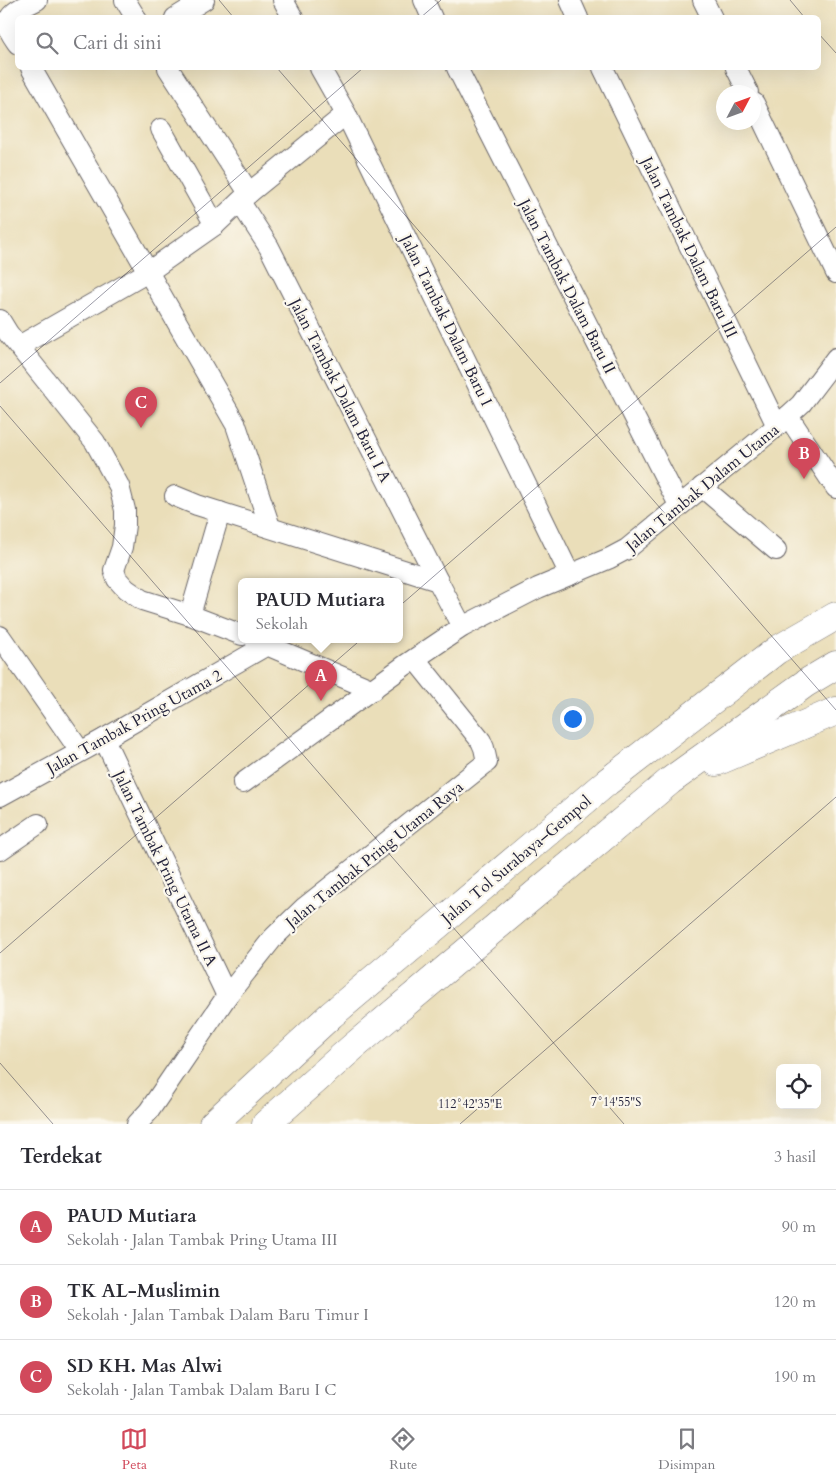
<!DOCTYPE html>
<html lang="id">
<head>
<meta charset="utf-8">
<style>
  body { margin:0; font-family:Cardo,serif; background:#f7f7f7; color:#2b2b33 }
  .controls { position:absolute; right:15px; bottom:15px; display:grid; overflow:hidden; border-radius:8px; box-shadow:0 5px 20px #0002 }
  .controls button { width:45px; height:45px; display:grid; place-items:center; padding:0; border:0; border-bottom:1px solid #e1e1e2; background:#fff; color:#2b2b33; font:25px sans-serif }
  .compass { position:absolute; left:716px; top:85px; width:45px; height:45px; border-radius:50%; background:#fff; box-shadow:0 5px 20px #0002; rotate:49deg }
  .you { position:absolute; left:572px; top:718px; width:18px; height:18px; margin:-12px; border:4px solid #fff; border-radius:50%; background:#1a73e8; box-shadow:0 0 0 8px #1a73e833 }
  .badge { display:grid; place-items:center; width:32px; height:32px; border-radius:50%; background:#d1495b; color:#fff; font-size:16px; font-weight:700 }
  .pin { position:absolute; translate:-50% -41px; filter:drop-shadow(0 1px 2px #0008) }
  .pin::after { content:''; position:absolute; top:26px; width:18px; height:15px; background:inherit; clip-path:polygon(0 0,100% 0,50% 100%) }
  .popup { position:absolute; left:238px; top:578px; width:165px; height:65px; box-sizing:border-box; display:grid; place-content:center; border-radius:8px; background:#fff; filter:drop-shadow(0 1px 4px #0005); font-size:16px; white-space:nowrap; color:#7c7c81 }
  .popup b { font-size:19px; color:#2b2b33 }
  .popup::after { content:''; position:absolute; left:50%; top:100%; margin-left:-10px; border:10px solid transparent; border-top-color:#fff }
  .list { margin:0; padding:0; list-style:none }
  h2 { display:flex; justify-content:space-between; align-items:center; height:65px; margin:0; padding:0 20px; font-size:21px }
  h2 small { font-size:16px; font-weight:400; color:#7c7c81 }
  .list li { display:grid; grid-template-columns:32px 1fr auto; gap:15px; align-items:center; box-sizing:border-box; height:75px; padding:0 20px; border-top:1px solid #e1e1e2 }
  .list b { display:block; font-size:19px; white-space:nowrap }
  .list p { margin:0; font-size:16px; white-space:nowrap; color:#7c7c81 }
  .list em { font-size:16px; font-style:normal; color:#7c7c81 }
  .icon { flex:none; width:28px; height:28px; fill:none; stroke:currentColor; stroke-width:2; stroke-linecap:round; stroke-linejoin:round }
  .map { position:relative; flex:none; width:836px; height:1124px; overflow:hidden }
  .search { position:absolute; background:#fff; box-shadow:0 5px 20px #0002; left:15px; right:15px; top:15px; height:55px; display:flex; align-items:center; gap:12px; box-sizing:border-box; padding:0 18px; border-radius:8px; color:#7c7c81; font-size:19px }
  .sheet { height:290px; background:#fff }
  nav { display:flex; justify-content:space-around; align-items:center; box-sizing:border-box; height:70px; border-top:1px solid #e1e1e2; background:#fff; font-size:14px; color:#7c7c81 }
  nav a { display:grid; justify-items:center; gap:2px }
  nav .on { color:#d1495b }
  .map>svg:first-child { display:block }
</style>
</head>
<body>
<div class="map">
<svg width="836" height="1124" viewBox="0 0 836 1124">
  <rect width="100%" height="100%" fill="#fbf7ec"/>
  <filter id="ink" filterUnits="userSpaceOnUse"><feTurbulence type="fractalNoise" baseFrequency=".02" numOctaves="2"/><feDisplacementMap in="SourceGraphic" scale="10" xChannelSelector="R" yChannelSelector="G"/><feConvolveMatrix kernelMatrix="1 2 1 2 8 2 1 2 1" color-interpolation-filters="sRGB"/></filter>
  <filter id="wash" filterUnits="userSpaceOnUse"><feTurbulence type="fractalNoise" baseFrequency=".0096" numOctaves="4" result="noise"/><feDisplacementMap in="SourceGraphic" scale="20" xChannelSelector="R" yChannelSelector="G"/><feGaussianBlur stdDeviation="1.12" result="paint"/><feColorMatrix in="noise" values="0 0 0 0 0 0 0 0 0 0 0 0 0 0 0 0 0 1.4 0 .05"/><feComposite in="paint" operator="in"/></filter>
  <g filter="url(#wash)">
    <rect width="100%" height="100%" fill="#eadeb9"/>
  </g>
  <g filter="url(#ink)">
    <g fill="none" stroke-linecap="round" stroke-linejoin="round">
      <defs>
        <g id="street">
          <path d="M 125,0 L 136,18"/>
          <path d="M 283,0 L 293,18"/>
          <path d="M 424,0 L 432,18"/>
          <path d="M 570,0 L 578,18"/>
          <path d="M 703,0 L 712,18"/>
          <path d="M 175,18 L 204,0"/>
          <path d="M 18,44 C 14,38 9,32 8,26 C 6,12 28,5 37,0"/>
          <path d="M 31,68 L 236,425 L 270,527"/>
          <path d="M 168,68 L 249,193"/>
          <path d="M 320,68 L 346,114 L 570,575"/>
          <path d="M 457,68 L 679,505"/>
          <path d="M 603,68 L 777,426"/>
          <path d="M 736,68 L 748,92"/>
          <path d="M 754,103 L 836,273"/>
          <path d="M 161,129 L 215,225"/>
          <path d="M 240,202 L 269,247 L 438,581"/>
          <path d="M 0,320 L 8,333 L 95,442 L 119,486 L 125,510 L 125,525 L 122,547 L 114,570 L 117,579 L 126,589 L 142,600 L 190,615 L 242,635"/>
          <path d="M 19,346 L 148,272 L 215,225 L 249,193 L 346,114"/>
          <path d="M 788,416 L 836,488"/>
          <path d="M 702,487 L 776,550"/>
          <path d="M 175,496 L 197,505 L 438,581 L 462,627"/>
          <path d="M 190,615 L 220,512"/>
          <path d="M 0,636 L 80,751"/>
          <path d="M 255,640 L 373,690"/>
          <path d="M 104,739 L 227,996"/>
          <path d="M 243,783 L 404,666 L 462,627 L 538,588 L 610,558 L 627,549 L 777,426 L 801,404 L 836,358"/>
          <path d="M 0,796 L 104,739 L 267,645"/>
          <path d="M 0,850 L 38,824"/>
          <path d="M 137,1124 L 149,1111 L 227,996 L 273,938 L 305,907 L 487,762 L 484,748 L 481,741 L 415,659"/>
        </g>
        <g id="highway">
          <path d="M 716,762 L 836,711"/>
          <path d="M 213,1124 L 331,1015 L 607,782 L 777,650 L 836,616"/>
          <path d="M 266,1124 L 353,1047 L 670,781 L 806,683 L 836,665"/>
        </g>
      </defs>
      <use href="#street" stroke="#686467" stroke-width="22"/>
      <use href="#highway" stroke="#686467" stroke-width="29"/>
      <use href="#street" stroke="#fff" stroke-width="20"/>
      <use href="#highway" stroke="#fff" stroke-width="28"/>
    </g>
  </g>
  <path fill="none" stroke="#22223b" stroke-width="1" stroke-opacity="0.45" d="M 219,0 L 234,18M 790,0 L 805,18M 420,18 L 441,0M 818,33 L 836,53M 277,68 L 836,710M 0,383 L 363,68M 0,406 L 624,1124M 0,953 L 836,227M 0,1063 L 53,1124M 460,1124 L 836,797"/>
  <g text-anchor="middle" stroke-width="4.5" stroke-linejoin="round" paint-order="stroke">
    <g font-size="16" fill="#22223b" stroke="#fbf7ec">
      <text transform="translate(690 247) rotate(64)" y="6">Jalan Tambak Dalam Baru III</text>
      <text transform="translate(568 286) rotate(63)" y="6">Jalan Tambak Dalam Baru II</text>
      <text transform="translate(447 320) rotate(64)" y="6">Jalan Tambak Dalam Baru I</text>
      <text transform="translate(341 390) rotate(63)" y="6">Jalan Tambak Dalam Baru I A</text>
      <text transform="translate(702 487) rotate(-39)" y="6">Jalan Tambak Dalam Utama</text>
      <text transform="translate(134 721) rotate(-29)" y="6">Jalan Tambak Pring Utama 2</text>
      <text transform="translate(374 854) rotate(-39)" y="6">Jalan Tambak Pring Utama Raya</text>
      <text transform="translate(516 859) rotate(-40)" y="6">Jalan Tol Surabaya–Gempol</text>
      <text transform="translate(166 868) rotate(64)" y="6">Jalan Tambak Pring Utama II A</text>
    </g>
  </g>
  <g font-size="12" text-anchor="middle" fill="#22223b" stroke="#fbf7ec" stroke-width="4.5" stroke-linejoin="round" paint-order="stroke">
    <text x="616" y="1106">7°14'55"S</text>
    <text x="470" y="1108">112°42'35"E</text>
  </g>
</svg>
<div class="controls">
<button><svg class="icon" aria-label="locate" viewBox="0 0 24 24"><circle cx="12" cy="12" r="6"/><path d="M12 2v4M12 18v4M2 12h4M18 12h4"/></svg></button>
</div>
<svg class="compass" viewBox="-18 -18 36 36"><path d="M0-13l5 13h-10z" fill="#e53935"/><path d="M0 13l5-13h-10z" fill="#7c7c81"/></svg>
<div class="you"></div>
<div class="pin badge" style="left:321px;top:701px">A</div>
<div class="popup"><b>PAUD Mutiara</b>Sekolah</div>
<div class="pin badge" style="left:804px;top:479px">B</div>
<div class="pin badge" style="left:141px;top:428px">C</div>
<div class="search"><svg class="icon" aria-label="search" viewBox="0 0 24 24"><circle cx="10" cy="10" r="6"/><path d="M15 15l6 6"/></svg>Cari di sini</div>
</div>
<section class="sheet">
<h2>Terdekat<small>3 hasil</small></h2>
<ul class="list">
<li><span class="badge">A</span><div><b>PAUD Mutiara</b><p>Sekolah · Jalan Tambak Pring Utama III</p></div><em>90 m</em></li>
<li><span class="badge">B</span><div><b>TK AL-Muslimin</b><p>Sekolah · Jalan Tambak Dalam Baru Timur I</p></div><em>120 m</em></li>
<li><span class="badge">C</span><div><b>SD KH. Mas Alwi</b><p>Sekolah · Jalan Tambak Dalam Baru I C</p></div><em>190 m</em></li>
</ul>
</section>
<nav>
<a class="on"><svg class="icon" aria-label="map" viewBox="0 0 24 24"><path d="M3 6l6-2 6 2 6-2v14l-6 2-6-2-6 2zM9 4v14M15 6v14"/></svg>Peta</a>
<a><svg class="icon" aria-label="directions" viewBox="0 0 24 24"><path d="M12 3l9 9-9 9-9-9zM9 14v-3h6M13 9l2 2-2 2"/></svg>Rute</a>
<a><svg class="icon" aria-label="saved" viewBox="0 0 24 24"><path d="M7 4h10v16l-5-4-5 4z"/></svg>Disimpan</a>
</nav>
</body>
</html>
